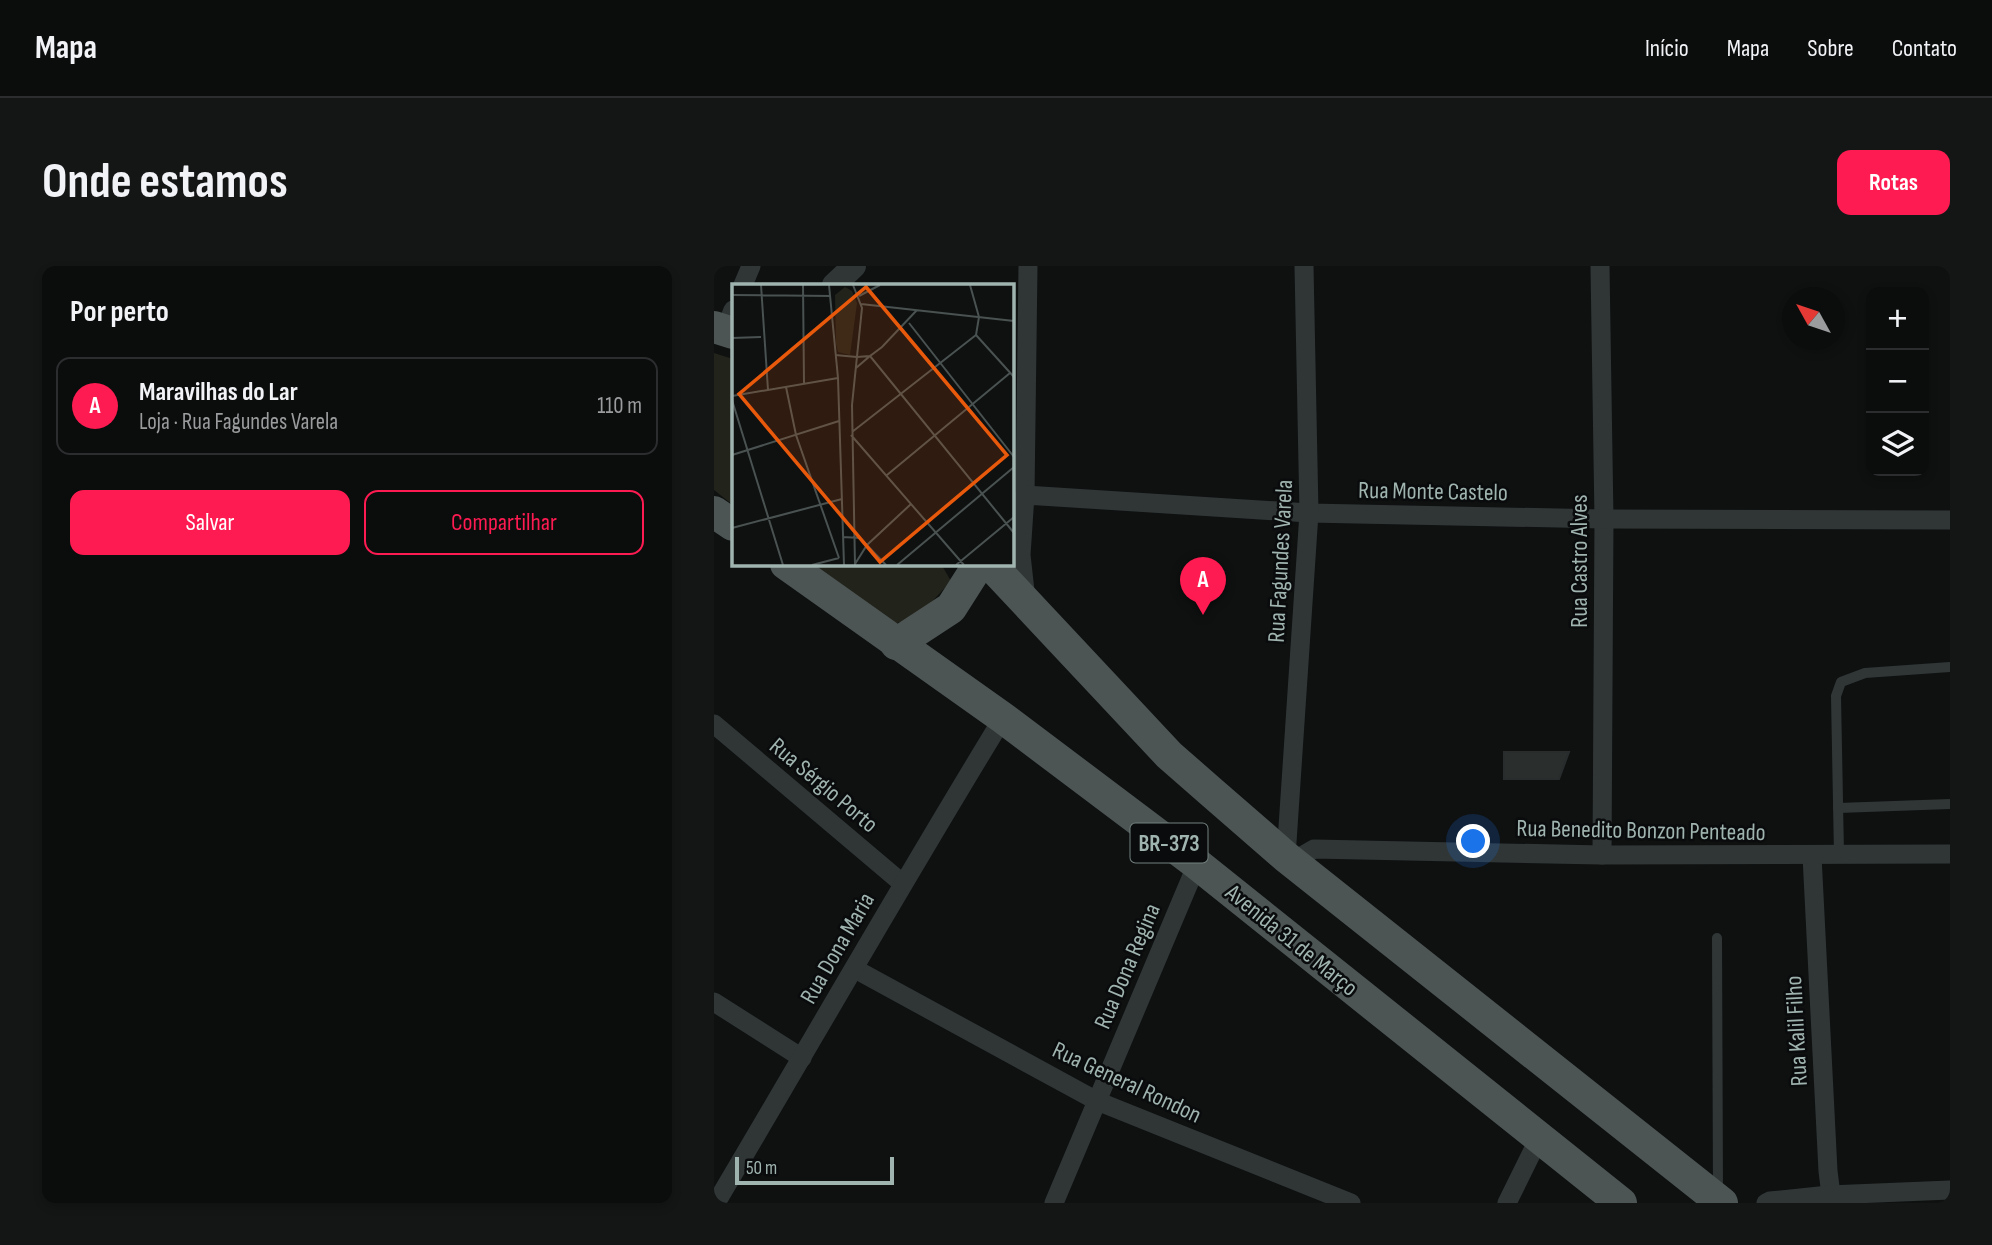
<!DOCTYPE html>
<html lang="pt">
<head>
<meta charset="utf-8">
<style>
  body { margin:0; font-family:"Sofia Sans Condensed",sans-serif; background:#141616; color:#f1f3f6 }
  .controls { position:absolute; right:21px; top:21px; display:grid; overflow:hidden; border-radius:14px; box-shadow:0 4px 10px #0003 }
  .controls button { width:63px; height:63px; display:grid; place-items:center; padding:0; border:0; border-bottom:2px solid #2b2d2e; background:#0b0d0d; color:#f1f3f6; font:35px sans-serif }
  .compass { position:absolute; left:1068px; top:21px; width:63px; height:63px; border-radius:50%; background:#0b0d0d; box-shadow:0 4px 10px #0003; rotate:310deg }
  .scale { position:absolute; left:21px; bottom:18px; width:159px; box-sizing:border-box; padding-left:7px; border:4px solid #9fb3af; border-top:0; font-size:19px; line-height:24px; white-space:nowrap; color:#9fb3af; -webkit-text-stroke:5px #0a0b0c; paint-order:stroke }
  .you { position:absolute; left:760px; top:576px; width:24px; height:24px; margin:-18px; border:5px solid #fff; border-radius:50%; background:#1a73e8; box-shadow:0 0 0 10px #1a73e833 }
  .badge { display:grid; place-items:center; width:46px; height:46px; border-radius:50%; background:#fd1b51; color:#fff; font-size:23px; font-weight:700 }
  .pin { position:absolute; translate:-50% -58px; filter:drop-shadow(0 2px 4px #0008) }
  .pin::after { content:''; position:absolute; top:37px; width:24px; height:21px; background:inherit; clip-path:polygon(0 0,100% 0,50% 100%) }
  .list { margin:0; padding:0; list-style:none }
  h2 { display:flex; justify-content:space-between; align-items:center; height:91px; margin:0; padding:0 28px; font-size:30px }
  h2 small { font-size:23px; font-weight:400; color:#9a9c9d }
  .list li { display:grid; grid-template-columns:46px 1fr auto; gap:21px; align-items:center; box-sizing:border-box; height:98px; margin:0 14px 14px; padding:0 14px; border:2px solid #2b2d2e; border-radius:14px }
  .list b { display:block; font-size:26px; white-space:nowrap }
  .list p { margin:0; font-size:23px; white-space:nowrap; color:#9a9c9d }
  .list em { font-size:23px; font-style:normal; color:#9a9c9d }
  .actions { display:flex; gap:14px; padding:21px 28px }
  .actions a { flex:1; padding:16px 0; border:2px solid #fd1b51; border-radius:14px; text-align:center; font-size:24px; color:#fd1b51 }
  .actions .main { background:#fd1b51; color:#fff }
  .icon { flex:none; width:38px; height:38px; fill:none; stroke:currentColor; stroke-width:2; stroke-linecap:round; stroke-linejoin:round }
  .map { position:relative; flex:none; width:1236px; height:937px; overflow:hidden; border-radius:14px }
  header { display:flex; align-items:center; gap:42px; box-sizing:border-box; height:98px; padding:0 35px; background:#0b0d0d; border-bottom:2px solid #2b2d2e }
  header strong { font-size:33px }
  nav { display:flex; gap:38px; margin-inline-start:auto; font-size:24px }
  .intro { display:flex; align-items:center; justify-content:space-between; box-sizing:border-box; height:168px; padding:0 42px }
  h1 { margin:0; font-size:49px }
  .button { padding:18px 32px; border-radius:14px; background:#fd1b51; color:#fff; font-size:24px; font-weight:700 }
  main { display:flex; gap:42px; padding:0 42px }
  aside { flex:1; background:#0b0d0d; border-radius:14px; box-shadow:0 4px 10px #0003 }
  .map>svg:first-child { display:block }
</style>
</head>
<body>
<header>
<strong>Mapa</strong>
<nav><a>Início</a><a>Mapa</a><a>Sobre</a><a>Contato</a></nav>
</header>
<div class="intro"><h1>Onde estamos</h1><a class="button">Rotas</a></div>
<main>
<aside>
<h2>Por perto<small></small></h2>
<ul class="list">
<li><span class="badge">A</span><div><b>Maravilhas do Lar</b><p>Loja · Rua Fagundes Varela</p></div><em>110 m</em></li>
</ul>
<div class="actions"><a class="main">Salvar</a><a>Compartilhar</a></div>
</aside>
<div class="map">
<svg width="1236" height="937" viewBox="0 0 1236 937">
  <rect width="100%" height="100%" fill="#0f1111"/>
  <g fill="#22231b">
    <path d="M 0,87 L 19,93 L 19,239 L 0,224 Z"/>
    <path d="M 93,298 L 227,298 L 237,315 L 202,353 L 178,358 Z"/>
  </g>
  <path fill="#2a2e2d" stroke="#292c2d" stroke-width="2" d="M 790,486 L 855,486 L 845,513 L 790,513 Z"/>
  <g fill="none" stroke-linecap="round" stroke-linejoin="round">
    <g stroke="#303636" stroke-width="10">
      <path d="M 1124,542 L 1236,538"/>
      <path d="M 1125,589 L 1122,430 L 1127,416 L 1151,407 L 1236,401"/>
      <path d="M 1003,672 L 1004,926"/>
    </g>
    <g stroke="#303636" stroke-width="19">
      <path d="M 886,0 L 890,253 L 888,589"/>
      <path d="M 29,19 L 37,0"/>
      <path d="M 11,64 L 19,44"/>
      <path d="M 304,238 L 311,229 L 314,0"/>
      <path d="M 312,334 L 307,289 L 311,229 L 595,247 L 890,253 L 1236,254"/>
      <path d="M 0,458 L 188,617"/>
      <path d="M 1098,590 L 1114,905 L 1118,937"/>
      <path d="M 572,591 L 595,247 L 590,0"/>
      <path d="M 581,598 L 588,590 L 600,583 L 888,589 L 1236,588"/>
      <path d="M 141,703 L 383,835 L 637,937"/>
      <path d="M 0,736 L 88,792"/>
      <path d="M 2,937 C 98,775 191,612 289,452"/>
      <path d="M 340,937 L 483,598"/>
      <path d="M 793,937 L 825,872"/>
      <path d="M 1052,937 L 1056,935 L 1115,929 L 1236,924"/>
    </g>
    <path stroke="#303636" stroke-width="24" d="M 120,19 L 140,0"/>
    <g stroke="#4c5554" stroke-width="32">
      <path d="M 0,61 L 19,67"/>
      <path d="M 0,246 L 19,259"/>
      <path d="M 72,298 L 289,452 L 483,598 L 907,937"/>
      <path d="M 276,298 L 455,489 L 495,524 L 572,591 L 1008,937"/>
      <path d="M 182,378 L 237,342 L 265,298"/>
    </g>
  </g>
  <g text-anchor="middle" stroke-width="5" stroke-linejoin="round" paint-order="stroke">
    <rect fill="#0a0b0c" stroke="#72817e" stroke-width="2" x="416.5" y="557.5" width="77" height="39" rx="5"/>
    <g font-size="23" font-weight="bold" fill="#9fb3af">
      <text x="455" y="585">BR-373</text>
    </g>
    <g font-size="24" fill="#9fb3af" stroke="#0a0b0c">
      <text transform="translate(719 225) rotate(1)" y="8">Rua Monte Castelo</text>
      <text transform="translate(566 295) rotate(-87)" y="8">Rua Fagundes Varela</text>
      <text transform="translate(865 295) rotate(-90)" y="8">Rua Castro Alves</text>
      <text transform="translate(110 519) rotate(40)" y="8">Rua Sérgio Porto</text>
      <text transform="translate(927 564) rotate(1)" y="8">Rua Benedito Bonzon Penteado</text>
      <text transform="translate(578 674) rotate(39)" y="8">Avenida 31 de Março</text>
      <text transform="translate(123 682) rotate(-60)" y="8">Rua Dona Maria</text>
      <text transform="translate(413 700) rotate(-67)" y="8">Rua Dona Regina</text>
      <text transform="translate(1082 765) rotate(-93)" y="8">Rua Kalil Filho</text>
      <text transform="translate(413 816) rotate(25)" y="8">Rua General Rondon</text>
    </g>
  </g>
  <g transform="translate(18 18)">
    <rect width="282" height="282" fill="#0f1111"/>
    <path d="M 113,3 L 120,7 L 125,19 L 118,71 L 106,68 L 104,60 L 103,11 Z" fill="#22231b"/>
    <path fill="none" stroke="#495250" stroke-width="2" d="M 29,1 L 36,106M 71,1 L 72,99M 97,1 L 106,94 L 112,281M 121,1 L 130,24 L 120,121 L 123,281M 0,11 L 99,12M 127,12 L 148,1M 129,20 L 282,37M 177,39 L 282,173M 244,51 L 282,93M 0,54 L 29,53M 103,71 L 125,73M 125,73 L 138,72 L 150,63 L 185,26M 124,84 L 138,72 L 282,249M 54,103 L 64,151 L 107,274M 0,112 L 106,94M 0,116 L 51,281M 120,148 L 244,51 L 247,33 L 238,1M 119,151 L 232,281M 0,171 L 107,137M 155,191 L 278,89M 0,244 L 110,215M 111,253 L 128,254 L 154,281M 123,280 L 135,261 L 179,220M 80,281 L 107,274M 165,281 L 282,183M 224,281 L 282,233"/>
    <path fill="#e8590c" fill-opacity="0.15" stroke="#e8590c" stroke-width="3.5" d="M 134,3 L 275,171 L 148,278 L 7,110 Z"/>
    <rect width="282" height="282" fill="none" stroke="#9fb3af" stroke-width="3.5"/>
  </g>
</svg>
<div class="controls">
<button>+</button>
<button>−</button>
<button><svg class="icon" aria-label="layers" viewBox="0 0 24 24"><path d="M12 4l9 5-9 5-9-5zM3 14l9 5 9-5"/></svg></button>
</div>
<svg class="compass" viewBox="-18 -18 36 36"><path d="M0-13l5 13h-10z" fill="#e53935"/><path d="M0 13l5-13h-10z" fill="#9a9c9d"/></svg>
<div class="scale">50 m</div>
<div class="you"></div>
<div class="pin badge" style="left:489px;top:349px">A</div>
</div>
</main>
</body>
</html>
